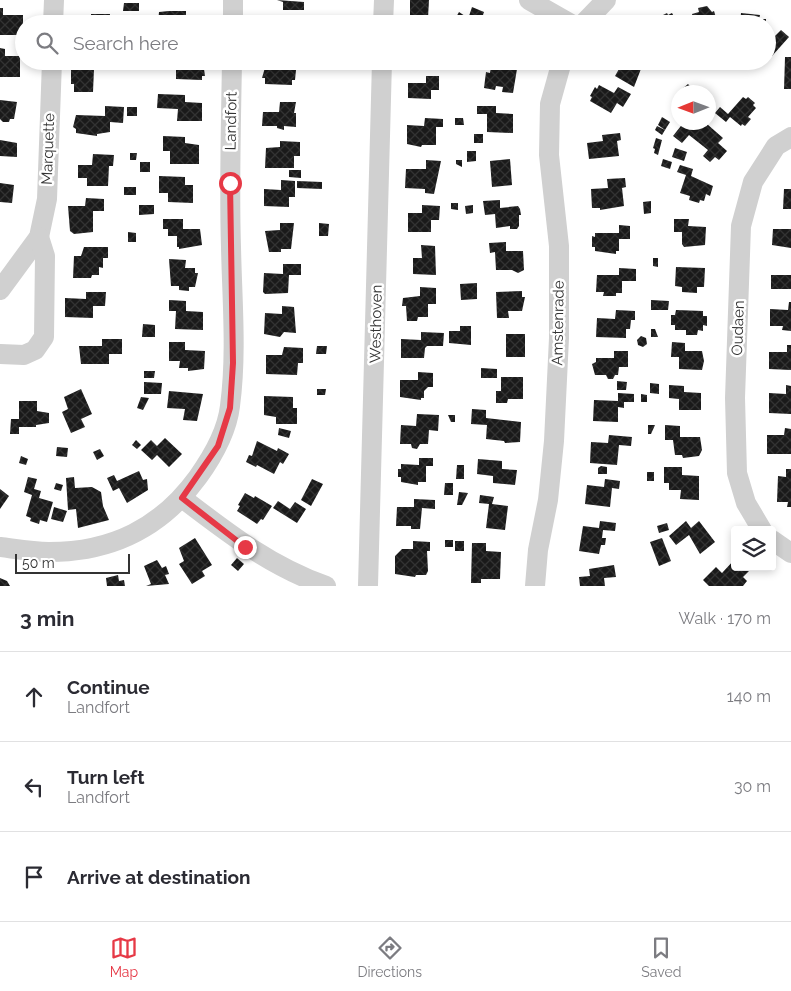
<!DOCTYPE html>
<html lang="en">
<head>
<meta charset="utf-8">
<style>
  body { margin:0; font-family:Raleway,sans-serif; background:#f7f7f7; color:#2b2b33 }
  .controls { position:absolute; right:15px; bottom:15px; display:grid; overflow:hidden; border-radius:5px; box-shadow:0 2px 8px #0003 }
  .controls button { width:45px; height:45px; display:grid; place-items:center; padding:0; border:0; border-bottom:1px solid #e1e1e2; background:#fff; color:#2b2b33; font:25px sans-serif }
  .compass { position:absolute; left:671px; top:85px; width:45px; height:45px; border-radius:50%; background:#fff; box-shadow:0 2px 8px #0003; rotate:269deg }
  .scale { position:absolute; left:15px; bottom:12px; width:115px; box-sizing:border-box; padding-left:5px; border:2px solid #333; border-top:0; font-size:14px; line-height:18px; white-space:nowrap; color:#333; -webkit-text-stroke:4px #fff; paint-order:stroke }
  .stop { position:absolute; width:15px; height:15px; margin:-11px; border:4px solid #e63946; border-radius:50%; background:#fff }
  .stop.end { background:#e63946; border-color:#fff; box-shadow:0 1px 5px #0008 }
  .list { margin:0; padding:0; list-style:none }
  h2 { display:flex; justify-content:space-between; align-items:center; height:65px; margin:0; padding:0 20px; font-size:21px }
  h2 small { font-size:16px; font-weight:400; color:#7c7c81 }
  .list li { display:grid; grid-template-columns:32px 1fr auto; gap:15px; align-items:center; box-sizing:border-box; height:90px; padding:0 20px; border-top:1px solid #e1e1e2 }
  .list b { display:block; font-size:19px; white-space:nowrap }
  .list p { margin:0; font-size:16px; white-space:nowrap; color:#7c7c81 }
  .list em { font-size:16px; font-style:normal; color:#7c7c81 }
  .icon { flex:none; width:28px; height:28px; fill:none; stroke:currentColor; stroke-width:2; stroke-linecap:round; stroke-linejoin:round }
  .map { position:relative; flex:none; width:791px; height:586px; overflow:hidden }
  .search { position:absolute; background:#fff; box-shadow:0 2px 8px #0003; left:15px; right:15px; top:15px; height:55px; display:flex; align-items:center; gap:12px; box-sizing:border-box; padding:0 18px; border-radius:28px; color:#7c7c81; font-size:19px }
  .sheet { height:335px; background:#fff }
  nav { display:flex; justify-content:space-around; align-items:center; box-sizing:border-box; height:70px; border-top:1px solid #e1e1e2; background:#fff; font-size:14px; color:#7c7c81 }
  nav a { display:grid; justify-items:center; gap:2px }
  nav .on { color:#e63946 }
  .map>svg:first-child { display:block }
</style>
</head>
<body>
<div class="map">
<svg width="791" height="586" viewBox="0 0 791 586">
  <defs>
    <pattern id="building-cross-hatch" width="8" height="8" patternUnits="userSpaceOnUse" patternTransform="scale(1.25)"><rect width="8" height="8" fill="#1a1a1a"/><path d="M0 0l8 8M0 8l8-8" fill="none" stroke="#333"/></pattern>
  </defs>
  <rect width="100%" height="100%" fill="#fff"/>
  <g fill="url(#building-cross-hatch)">
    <path d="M 277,0 L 304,2 L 304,10 L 283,10 L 283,2 Z"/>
    <path d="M 410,0 L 429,0 L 428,18 L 410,18 Z"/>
    <path d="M 124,3 L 139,3 L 139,11 L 123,11 Z"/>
    <path d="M 707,6 L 712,12 L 714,11 L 717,21 L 715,21 L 715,24 L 695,24 L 692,14 L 699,12 L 698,8 Z"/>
    <path d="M 472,7 L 484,12 L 480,24 L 470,24 L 472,17 L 469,16 Z"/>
    <path d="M 0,8 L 3,8 L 3,15 L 23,15 L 23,35 L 0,35 Z"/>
    <path d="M 169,11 L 186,11 L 186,19 L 203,20 L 203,24 L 158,23 L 159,12 Z"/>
    <path d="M 459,12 L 465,16 L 461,23 L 455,19 Z"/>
    <path d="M 667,13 L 668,15 L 672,13 L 678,24 L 652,24 L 651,21 Z"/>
    <path d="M 741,13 L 760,15 L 759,19 L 766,19 L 766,24 L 740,24 Z"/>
    <path d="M 91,14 L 110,14 L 109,23 L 75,24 L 75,21 L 91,22 Z"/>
    <path d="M 291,17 L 305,17 L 305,24 L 290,24 Z"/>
    <rect x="434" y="21" width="15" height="3"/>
    <path d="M 781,30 L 789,37 L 772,56 L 767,51 L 767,44 Z"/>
    <path d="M 0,48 L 5,49 L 5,56 L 20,56 L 20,77 L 0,77 Z"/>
    <path d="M 785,57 L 791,57 L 791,89 L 784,89 Z"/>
    <path d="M 90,61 L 106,61 L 106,69 L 94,69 L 93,92 L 74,92 L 74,84 L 71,84 L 71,68 L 89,69 Z"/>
    <path d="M 176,61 L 203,62 L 205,76 L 202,76 L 202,80 L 176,79 Z"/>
    <path d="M 281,61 L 299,61 L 299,65 L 292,65 L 292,70 L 296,70 L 295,80 L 292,80 L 292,85 L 265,84 L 265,78 L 262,78 L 266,64 L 281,64 Z"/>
    <path d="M 484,61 L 498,61 L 497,66 L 517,69 L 513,93 L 502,92 L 503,87 L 496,86 L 495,90 L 484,88 L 486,72 L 490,73 L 491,66 L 484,65 Z"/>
    <path d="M 612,61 L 644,61 L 634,87 L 615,76 L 619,69 Z"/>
    <path d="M 426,76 L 439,76 L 439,90 L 431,90 L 431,99 L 408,98 L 408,83 L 426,83 Z"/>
    <path d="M 688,84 L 695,92 L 686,92 L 682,89 Z"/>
    <path d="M 599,85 L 614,93 L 618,87 L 631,94 L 623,107 L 617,103 L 611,113 L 590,101 L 592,97 L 590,96 L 595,87 L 597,89 Z"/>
    <path d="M 158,94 L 185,95 L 185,102 L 202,103 L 202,121 L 177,121 L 178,109 L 157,108 Z"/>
    <path d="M 743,97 L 746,99 L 748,97 L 755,103 L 753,105 L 756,108 L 748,117 L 751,119 L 745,126 L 742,124 L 741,126 L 730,117 L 726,122 L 715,113 L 720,107 L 728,114 Z"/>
    <path d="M 0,100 L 17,102 L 14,119 L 10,119 L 9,122 L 3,122 L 0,119 Z"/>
    <path d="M 280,102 L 296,102 L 294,113 L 296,113 L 296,127 L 284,126 L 284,130 L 277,128 L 277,126 L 262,126 L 263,112 L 279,112 Z"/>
    <path d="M 105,106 L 124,107 L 123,123 L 110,122 L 110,132 L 97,134 L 97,136 L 76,133 L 76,129 L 73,127 L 76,115 L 105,116 Z"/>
    <path d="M 477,106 L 496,106 L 496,113 L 513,114 L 513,133 L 487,132 L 487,114 L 477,114 Z"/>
    <rect x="127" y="107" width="10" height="9"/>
    <path d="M 662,117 L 670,122 L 665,130 L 658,125 Z"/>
    <path d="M 425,118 L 443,119 L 443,127 L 436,127 L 436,145 L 422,145 L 421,147 L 407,144 L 407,125 L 424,126 Z"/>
    <path d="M 455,118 L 463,118 L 464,125 L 455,125 Z"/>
    <path d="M 684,122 L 701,122 L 706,126 L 707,124 L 723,138 L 718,143 L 727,151 L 719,160 L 715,157 L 710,162 L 703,156 L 708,150 L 689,135 L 682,143 L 673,136 Z"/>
    <path d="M 657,126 L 665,130 L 662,135 L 655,130 Z"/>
    <path d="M 620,133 L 621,140 L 617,141 L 619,156 L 589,159 L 587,143 L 603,141 L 602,135 Z"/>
    <rect x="474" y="134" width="9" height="9"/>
    <path d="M 163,136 L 185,137 L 185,143 L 199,145 L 199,164 L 170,164 L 170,151 L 163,151 Z"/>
    <path d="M 656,138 L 662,140 L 658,155 L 654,153 L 655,149 L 653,148 Z"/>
    <path d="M 0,140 L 17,143 L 17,157 L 0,156 Z"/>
    <path d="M 280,141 L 300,142 L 300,156 L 294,156 L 294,168 L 265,168 L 266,148 L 280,147 Z"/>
    <path d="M 675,148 L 687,152 L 684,161 L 672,157 Z"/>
    <path d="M 467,151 L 476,151 L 476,161 L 467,162 Z"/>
    <path d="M 130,153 L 137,153 L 136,160 L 130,160 Z"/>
    <path d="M 93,154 L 114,155 L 113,166 L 109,166 L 108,186 L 87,186 L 87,178 L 78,178 L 78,165 L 92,165 Z"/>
    <path d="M 510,159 L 512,185 L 492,187 L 490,161 Z"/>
    <path d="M 663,159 L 672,162 L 670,169 L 661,166 Z"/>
    <path d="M 426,160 L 441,161 L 434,194 L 425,193 L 425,189 L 405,188 L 406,169 L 426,169 Z"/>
    <path d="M 456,160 L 462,160 L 462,167 L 456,164 Z"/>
    <rect x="140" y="162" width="10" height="10"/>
    <path d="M 680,165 L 693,169 L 691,176 L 713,186 L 710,196 L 706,194 L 704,201 L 700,200 L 699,203 L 689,200 L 690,196 L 680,193 L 686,175 L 677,172 Z"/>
    <path d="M 289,170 L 301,170 L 301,178 L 289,177 Z"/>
    <path d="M 159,176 L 185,177 L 185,185 L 193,185 L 193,203 L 168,202 L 168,193 L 159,193 Z"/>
    <path d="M 625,178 L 626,187 L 622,188 L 624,206 L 600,210 L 600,208 L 592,208 L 591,189 L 608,188 L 607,179 Z"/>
    <path d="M 281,180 L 295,181 L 295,197 L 289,197 L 289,207 L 264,206 L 264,189 L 281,190 Z"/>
    <path d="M 297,181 L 322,182 L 322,189 L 297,188 Z"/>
    <path d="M 0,183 L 14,185 L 12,203 L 0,202 Z"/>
    <rect x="124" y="187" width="12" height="8"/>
    <path d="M 784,189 L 791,189 L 791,209 L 783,209 Z"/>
    <path d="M 86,198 L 104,199 L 104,211 L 93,211 L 93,232 L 74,234 L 70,231 L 68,206 L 85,206 Z"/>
    <path d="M 500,200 L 500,208 L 518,206 L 520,209 L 521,215 L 519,215 L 519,226 L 517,229 L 510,229 L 510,226 L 496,228 L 495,214 L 485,215 L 483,201 Z"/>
    <path d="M 651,201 L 651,213 L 644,214 L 643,202 Z"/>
    <path d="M 451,203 L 458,203 L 458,210 L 451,209 Z"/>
    <path d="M 139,205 L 154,205 L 154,214 L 139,215 Z"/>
    <path d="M 422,205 L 440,206 L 439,220 L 431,220 L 431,232 L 408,232 L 408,213 L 422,213 Z"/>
    <path d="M 473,205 L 473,213 L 466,214 L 465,206 Z"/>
    <path d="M 163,219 L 183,219 L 183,229 L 200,229 L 202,245 L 179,249 L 179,247 L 177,247 L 177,236 L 168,236 L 168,229 L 163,229 Z"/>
    <path d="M 674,219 L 689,219 L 688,226 L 706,227 L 705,245 L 684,247 L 682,244 L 682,232 L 674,232 Z"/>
    <path d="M 280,223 L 294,223 L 291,249 L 281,249 L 281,252 L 269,252 L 265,231 L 280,230 Z"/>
    <path d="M 319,223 L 329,224 L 328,236 L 319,236 Z"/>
    <path d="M 619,225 L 630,226 L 630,239 L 619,239 L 619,251 L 616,251 L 616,254 L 595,251 L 595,247 L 592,247 L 592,236 L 595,237 L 595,233 L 619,233 Z"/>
    <path d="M 773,229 L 791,229 L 791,248 L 772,245 Z"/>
    <path d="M 128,232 L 136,233 L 136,242 L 128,242 Z"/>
    <path d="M 506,242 L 506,251 L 523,251 L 524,270 L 518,273 L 512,270 L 496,270 L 495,252 L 490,253 L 489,243 Z"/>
    <path d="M 421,245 L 435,246 L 436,275 L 413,274 L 413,258 L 422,258 Z"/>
    <path d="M 84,247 L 108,247 L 108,258 L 103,258 L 103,268 L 99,267 L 99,275 L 92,275 L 91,278 L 73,278 L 74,256 L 81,256 Z"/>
    <path d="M 653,258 L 658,258 L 658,267 L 653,266 Z"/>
    <path d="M 169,259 L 186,260 L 185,268 L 195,268 L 195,273 L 198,273 L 195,287 L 189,287 L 189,291 L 179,290 L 179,286 L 171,286 Z"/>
    <path d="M 283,264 L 301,264 L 301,275 L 289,275 L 288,293 L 265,294 L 263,292 L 264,273 L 283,274 Z"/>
    <path d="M 676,267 L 705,268 L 704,287 L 697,287 L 697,293 L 682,292 L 682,287 L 675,286 Z"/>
    <path d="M 619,268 L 636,269 L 636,281 L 622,281 L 622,293 L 616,293 L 616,296 L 603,296 L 604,292 L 596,292 L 597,275 L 619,275 Z"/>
    <rect x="771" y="275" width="20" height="14"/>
    <path d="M 477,283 L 477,299 L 461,300 L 460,284 Z"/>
    <path d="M 420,287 L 436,288 L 436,304 L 428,304 L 428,317 L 418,317 L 417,321 L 407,321 L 406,306 L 402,306 L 403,298 L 420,296 Z"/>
    <path d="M 522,291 L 522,297 L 525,297 L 522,311 L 508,311 L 509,318 L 497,318 L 496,292 Z"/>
    <path d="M 86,292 L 106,292 L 105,306 L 93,306 L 93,318 L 65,317 L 65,298 L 86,299 Z"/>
    <path d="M 169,300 L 186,301 L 186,311 L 203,312 L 203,330 L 175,329 L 176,311 L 169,311 Z"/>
    <path d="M 651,300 L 669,301 L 668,310 L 651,310 Z"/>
    <path d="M 789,302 L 791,302 L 791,331 L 782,330 L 783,326 L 770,326 L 770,309 L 788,310 Z"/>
    <path d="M 282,306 L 294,307 L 296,333 L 284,332 L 280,337 L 264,334 L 265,313 L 282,314 Z"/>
    <path d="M 616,310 L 635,311 L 635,320 L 631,320 L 630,329 L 626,329 L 626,338 L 596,337 L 597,318 L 615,319 Z"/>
    <path d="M 676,310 L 703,311 L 703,316 L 707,316 L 707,326 L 703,325 L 703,331 L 698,330 L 697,335 L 686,335 L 686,330 L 675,330 L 675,325 L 671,325 L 671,315 L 675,315 Z"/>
    <path d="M 143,324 L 155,325 L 155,337 L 142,337 Z"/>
    <path d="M 460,326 L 471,326 L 471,345 L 449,343 L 449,331 L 460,331 Z"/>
    <path d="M 651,329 L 655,329 L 658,337 L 651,337 Z"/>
    <path d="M 421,332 L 444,333 L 443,346 L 427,346 L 425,348 L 424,358 L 401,358 L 401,339 L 421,340 Z"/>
    <rect x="506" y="334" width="19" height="23"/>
    <path d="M 641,336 L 646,338 L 647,344 L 643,347 L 638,345 L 637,340 Z"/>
    <path d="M 102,339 L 122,339 L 122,354 L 109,354 L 109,364 L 81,364 L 79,346 L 102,346 Z"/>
    <path d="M 169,342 L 185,342 L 185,350 L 205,351 L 204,369 L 188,371 L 188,368 L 179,368 L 180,361 L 169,361 Z"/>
    <path d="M 672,342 L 685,343 L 685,351 L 702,351 L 704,361 L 702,370 L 679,369 L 679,357 L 671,357 Z"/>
    <path d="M 787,345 L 791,345 L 791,370 L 769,369 L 769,352 L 787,352 Z"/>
    <path d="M 317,346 L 327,346 L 326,354 L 316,354 Z"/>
    <path d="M 284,347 L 303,348 L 303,363 L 298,363 L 297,375 L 266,374 L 266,355 L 282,355 Z"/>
    <path d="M 614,351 L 628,351 L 628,367 L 619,367 L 618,375 L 615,375 L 613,379 L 608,379 L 606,375 L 595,375 L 592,364 L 596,362 L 596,358 L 614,358 Z"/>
    <path d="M 481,368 L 497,369 L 497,378 L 481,378 Z"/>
    <path d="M 144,371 L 155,371 L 154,378 L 144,378 Z"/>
    <path d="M 418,372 L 433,373 L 433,387 L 428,387 L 424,391 L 424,398 L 421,398 L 421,400 L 400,397 L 400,380 L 418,380 Z"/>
    <path d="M 501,377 L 523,377 L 523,399 L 508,399 L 507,403 L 496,403 L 496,391 L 501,391 Z"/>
    <path d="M 617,381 L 627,382 L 626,390 L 617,390 Z"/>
    <path d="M 144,382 L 162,383 L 161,394 L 144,394 Z"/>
    <path d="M 650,383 L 659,384 L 659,394 L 650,393 Z"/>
    <path d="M 669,385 L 684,386 L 684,392 L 701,393 L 701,410 L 679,410 L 679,399 L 669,398 Z"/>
    <path d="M 786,385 L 791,386 L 791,414 L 769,413 L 769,393 L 786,394 Z"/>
    <path d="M 81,389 L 92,414 L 81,419 L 85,427 L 71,433 L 62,412 L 68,409 L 64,397 Z"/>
    <path d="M 317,389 L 326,389 L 325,395 L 317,395 Z"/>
    <path d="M 169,391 L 203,394 L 197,421 L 183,420 L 185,409 L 167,408 Z"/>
    <path d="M 618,393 L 634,394 L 634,402 L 624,402 L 624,408 L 618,407 L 618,422 L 593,421 L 594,400 L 618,401 Z"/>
    <path d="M 641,394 L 647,395 L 647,402 L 641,402 Z"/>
    <path d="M 264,396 L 293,397 L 293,408 L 297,408 L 297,424 L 276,424 L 276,417 L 264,415 Z"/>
    <path d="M 141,397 L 149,398 L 143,410 L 137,408 Z"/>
    <path d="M 19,401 L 37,401 L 37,411 L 49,413 L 49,423 L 36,425 L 36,427 L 19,427 L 19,434 L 10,434 L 11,419 L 19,419 Z"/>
    <path d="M 472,409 L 486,410 L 486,418 L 521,422 L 520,442 L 505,443 L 504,441 L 486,439 L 487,425 L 471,424 Z"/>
    <path d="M 417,414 L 439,415 L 438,431 L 429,430 L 428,444 L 420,444 L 417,449 L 412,448 L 411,444 L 400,444 L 401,425 L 416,426 Z"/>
    <path d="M 448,415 L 455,415 L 455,422 L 451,422 Z"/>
    <path d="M 648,425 L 655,425 L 651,434 L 648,434 Z"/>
    <path d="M 665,425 L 680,426 L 680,437 L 700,437 L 702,450 L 699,456 L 683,458 L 682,455 L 675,455 L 673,440 L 665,440 Z"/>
    <path d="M 279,428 L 291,431 L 289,438 L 278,435 Z"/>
    <path d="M 785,428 L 791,429 L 791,454 L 767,454 L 767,435 L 784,435 Z"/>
    <path d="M 609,435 L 632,437 L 631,446 L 619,445 L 617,465 L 590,463 L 591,442 L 608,443 Z"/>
    <path d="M 165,438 L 182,454 L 169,467 L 157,455 L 152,460 L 141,450 L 151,440 L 157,446 Z"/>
    <path d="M 136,440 L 141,445 L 137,449 L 132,445 Z"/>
    <path d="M 257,441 L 277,451 L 278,448 L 289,454 L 283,464 L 280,462 L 274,474 L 257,465 L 256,467 L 246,462 L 249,455 L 252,456 Z"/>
    <path d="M 57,447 L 68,448 L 67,457 L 56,456 Z"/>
    <path d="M 100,449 L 104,456 L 97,460 L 93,452 Z"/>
    <path d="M 21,456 L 28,459 L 26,465 L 19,463 Z"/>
    <path d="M 419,458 L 433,458 L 433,466 L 426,466 L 426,482 L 418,482 L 418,485 L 401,482 L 401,477 L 398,477 L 398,469 L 401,469 L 401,464 L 419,465 Z"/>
    <path d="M 478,459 L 502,461 L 502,469 L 517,470 L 515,485 L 493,483 L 493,476 L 477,474 Z"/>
    <path d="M 457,465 L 464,465 L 464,479 L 456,479 Z"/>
    <path d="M 601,466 L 607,467 L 607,474 L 598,474 L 598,468 Z"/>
    <path d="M 664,467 L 682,467 L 682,475 L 699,476 L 699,500 L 680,499 L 681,490 L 669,490 L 669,483 L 664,483 Z"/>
    <path d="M 786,469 L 791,469 L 791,507 L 787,507 L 788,502 L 777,502 L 778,476 L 786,477 Z"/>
    <path d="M 139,471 L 143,480 L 147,479 L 148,490 L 127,503 L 119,488 L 113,491 L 107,478 L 114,475 L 117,481 Z"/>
    <rect x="647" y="472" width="7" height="9"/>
    <path d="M 28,477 L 37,479 L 34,489 L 41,491 L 39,498 L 53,502 L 47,522 L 40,520 L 39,524 L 30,521 L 31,518 L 26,516 L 32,495 L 24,492 Z"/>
    <path d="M 74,477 L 75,488 L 92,487 L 101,492 L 103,506 L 109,520 L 78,528 L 76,509 L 68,510 L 66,478 Z"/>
    <path d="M 312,479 L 323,484 L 311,506 L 301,500 Z"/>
    <path d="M 605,479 L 620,481 L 619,489 L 612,488 L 610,507 L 585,504 L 587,485 L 604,487 Z"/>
    <path d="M 56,483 L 63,485 L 61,491 L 54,489 Z"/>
    <path d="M 445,483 L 453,483 L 453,495 L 444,495 Z"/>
    <path d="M 0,489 L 9,496 L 0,509 Z"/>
    <path d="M 459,492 L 468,493 L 462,505 L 457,505 Z"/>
    <path d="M 245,493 L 254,498 L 255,496 L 272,506 L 263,520 L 261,519 L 257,524 L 237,511 L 240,506 L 238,505 Z"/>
    <path d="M 480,495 L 494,497 L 492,504 L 508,506 L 505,530 L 486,528 L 489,504 L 479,503 Z"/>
    <path d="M 414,499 L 435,500 L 435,509 L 422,508 L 420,529 L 411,529 L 411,526 L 396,526 L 397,507 L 414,507 Z"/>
    <path d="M 278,501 L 290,509 L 295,502 L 306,509 L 297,523 L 273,508 Z"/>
    <path d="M 54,507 L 67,511 L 63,522 L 51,519 Z"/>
    <path d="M 600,521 L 616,523 L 615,531 L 603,530 L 602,538 L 606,538 L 605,545 L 601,545 L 599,554 L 579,551 L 583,526 L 599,528 Z"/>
    <path d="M 686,521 L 691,528 L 699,521 L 715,542 L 700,554 L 689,535 L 676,545 L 669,536 Z"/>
    <path d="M 667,523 L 669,530 L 659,533 L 657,526 Z"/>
    <path d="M 195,538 L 212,565 L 202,571 L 205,576 L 192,584 L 179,564 L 184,561 L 179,548 Z"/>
    <path d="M 662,538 L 671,561 L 659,566 L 650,542 Z"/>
    <rect x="445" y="540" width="8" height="7"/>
    <path d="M 413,541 L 430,542 L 430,551 L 427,551 L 428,571 L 426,575 L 416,575 L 415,577 L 395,574 L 395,556 L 402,549 L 413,549 Z"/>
    <rect x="455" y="541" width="9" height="10"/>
    <path d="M 472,543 L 486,543 L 486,551 L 501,552 L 500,579 L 481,579 L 481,583 L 471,583 Z"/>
    <path d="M 237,558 L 244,564 L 238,571 L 231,565 Z"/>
    <path d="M 735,559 L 735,567 L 745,567 L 749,571 L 743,577 L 747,581 L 743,586 L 709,586 L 703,580 L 716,567 L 722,573 Z"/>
    <path d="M 157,560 L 162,568 L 166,566 L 169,574 L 165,575 L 169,584 L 146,586 L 151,584 L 144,566 Z"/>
    <path d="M 614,565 L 616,577 L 604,578 L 605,586 L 580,586 L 579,577 L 590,576 L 589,569 Z"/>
    <path d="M 118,575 L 119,581 L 124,580 L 125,586 L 107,586 L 106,578 Z"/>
    <path d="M 0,578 L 7,581 L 10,586 L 0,586 Z"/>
  </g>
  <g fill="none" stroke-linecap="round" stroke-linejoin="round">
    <g stroke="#d0d0d0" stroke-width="20">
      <path d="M 529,0 L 571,24"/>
      <path d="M 53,24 L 54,0"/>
      <path d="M 233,24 L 233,0"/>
      <path d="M 383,24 L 384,0"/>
      <path d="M 583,24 L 606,0"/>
      <path d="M 0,290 L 39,237 L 47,199 L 52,61"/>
      <path d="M 0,354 L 24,355 L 35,350 L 44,337 L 45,256 L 39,237"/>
      <path d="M 182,498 C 229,534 270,566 326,586"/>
      <path d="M 762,530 L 746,503 L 737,473 L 735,398 L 741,226 L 753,182 L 776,146 L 791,137"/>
      <path d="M 772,540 L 791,553"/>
      <path d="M 0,547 C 16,549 33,552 49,552 C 112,552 161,528 198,477 C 213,456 227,432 230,406 C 237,353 232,299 231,247 C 229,185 231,123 232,61"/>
      <path d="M 368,586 L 382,61"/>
      <path d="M 535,586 L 538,550 L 548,500 L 554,441 L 559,338 L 559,246 L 549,155 L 550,104 L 562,61"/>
    </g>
  </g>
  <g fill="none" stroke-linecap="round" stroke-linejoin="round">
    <path stroke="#e63946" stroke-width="6" d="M 230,183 L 233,363 L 230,408 L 218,446 L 182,498 L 245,547"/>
  </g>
  <g text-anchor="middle" stroke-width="5" stroke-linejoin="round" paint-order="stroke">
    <g font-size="15" fill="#333" stroke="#fff">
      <text transform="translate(231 121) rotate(-89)" y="5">Landfort</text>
      <text transform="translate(48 149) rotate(-88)" y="5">Marquette</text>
      <text transform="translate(558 323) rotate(-89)" y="5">Amstenrade</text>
      <text transform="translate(376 324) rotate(-89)" y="5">Westhoven</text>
      <text transform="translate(738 328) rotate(-88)" y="5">Oudaen</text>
    </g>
  </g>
</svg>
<div class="controls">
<button><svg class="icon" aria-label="layers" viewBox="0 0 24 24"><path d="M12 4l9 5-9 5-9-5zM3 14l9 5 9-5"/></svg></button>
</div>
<svg class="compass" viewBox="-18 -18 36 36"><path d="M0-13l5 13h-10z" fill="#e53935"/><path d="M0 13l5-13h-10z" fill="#7c7c81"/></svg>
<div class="scale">50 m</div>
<div class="stop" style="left:230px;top:183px"></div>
<div class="stop end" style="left:245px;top:547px"></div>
<div class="search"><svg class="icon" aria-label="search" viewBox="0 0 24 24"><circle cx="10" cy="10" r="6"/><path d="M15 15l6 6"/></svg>Search here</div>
</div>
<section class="sheet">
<h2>3 min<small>Walk · 170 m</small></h2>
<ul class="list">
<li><svg class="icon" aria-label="ahead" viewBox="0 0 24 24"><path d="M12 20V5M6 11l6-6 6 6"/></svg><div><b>Continue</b><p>Landfort</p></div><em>140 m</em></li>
<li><svg class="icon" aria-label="left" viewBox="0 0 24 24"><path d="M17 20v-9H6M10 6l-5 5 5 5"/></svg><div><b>Turn left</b><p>Landfort</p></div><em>30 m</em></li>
<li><svg class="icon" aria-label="arrive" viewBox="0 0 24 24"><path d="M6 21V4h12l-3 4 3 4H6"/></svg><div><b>Arrive at destination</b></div></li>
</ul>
</section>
<nav>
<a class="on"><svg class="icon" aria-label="map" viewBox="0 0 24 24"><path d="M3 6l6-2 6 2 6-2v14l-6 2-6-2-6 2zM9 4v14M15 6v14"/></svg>Map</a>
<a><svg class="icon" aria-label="directions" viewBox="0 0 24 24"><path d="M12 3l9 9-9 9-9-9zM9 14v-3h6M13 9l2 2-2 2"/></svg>Directions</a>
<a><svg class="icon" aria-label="saved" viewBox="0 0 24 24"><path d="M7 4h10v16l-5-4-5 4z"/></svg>Saved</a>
</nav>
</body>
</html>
